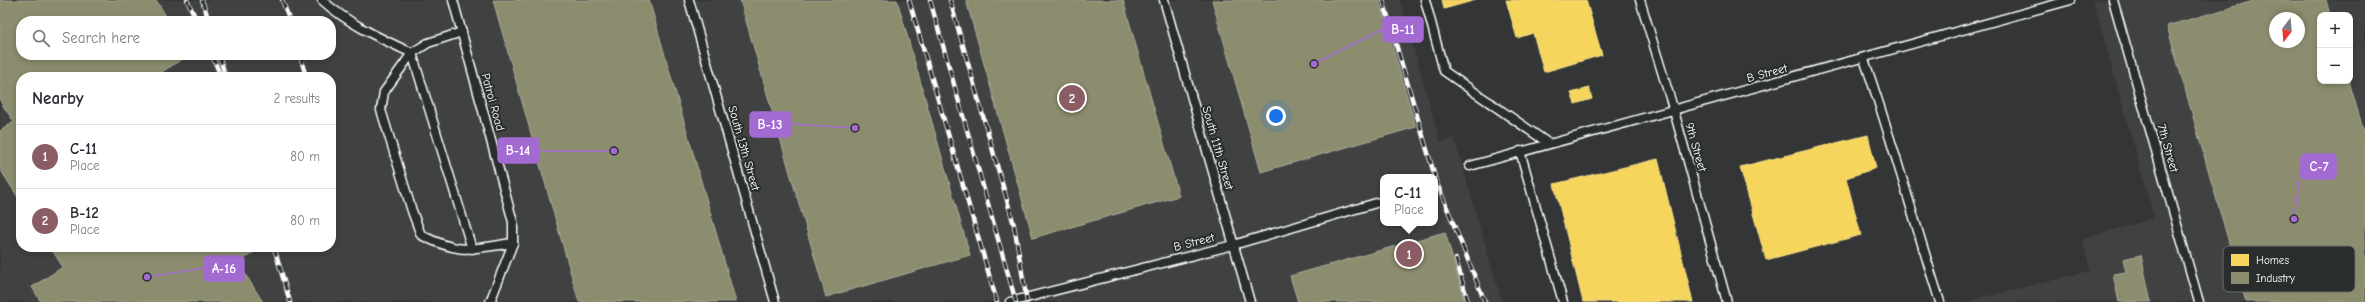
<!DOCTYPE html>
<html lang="en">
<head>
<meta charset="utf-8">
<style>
  body { margin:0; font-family:"Comic Neue",sans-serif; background:#f7f7f7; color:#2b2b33 }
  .controls { position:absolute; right:12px; top:12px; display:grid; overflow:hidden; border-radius:8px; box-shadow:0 2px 6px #0003 }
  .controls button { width:36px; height:36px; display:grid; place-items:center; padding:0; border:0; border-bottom:1px solid #e1e1e2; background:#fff; color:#2b2b33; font:20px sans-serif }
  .compass { position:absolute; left:2269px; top:12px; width:36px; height:36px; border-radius:50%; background:#fff; box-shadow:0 2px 6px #0003; rotate:196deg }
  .you { position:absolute; left:1276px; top:116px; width:14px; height:14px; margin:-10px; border:3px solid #fff; border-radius:50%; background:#1a73e8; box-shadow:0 0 0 6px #1a73e833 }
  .badge { display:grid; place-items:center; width:26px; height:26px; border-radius:50%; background:#8a5d65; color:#fff; font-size:13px; font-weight:700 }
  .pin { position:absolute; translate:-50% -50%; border:2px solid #fff; box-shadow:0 1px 4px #0006 }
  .popup { position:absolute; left:1380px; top:174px; width:58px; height:52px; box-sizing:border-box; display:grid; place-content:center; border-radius:8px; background:#fff; filter:drop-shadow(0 1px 3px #0005); font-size:13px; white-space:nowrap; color:#7c7c81 }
  .popup b { font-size:15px; color:#2b2b33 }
  .popup::after { content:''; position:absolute; left:50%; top:100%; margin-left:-8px; border:8px solid transparent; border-top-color:#fff }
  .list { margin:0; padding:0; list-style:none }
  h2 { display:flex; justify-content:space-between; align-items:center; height:52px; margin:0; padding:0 16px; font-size:17px }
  h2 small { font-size:13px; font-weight:400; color:#7c7c81 }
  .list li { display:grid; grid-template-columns:26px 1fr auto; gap:12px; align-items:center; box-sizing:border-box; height:64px; padding:0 16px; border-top:1px solid #e1e1e2 }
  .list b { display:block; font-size:15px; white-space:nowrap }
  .list p { margin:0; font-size:13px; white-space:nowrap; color:#7c7c81 }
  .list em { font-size:13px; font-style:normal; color:#7c7c81 }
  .icon { flex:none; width:22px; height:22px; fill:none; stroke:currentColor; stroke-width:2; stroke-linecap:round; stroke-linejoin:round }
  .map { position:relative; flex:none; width:2365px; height:302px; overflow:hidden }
  .search { position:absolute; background:#fff; box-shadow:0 2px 6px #0003; left:16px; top:16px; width:320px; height:44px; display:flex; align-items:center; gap:10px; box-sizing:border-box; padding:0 14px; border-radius:16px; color:#7c7c81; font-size:15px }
  .panel { position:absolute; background:#fff; box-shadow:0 2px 6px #0003; left:16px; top:72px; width:320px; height:180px; border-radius:16px }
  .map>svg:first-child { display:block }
</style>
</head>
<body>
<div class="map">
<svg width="2365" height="302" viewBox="0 0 2365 302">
  <rect width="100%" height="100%" fill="#333536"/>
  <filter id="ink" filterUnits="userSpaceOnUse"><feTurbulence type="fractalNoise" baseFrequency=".025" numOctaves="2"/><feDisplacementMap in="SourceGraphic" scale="8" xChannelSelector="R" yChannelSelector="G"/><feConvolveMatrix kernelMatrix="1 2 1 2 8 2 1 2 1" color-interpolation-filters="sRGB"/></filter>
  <g filter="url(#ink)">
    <g fill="#404243" fill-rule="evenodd">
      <path d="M 0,0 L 1400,0 L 1440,142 L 1454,138 L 1502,302 L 0,302 ZM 21,21 L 331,21 L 331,55 L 21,55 ZM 21,77 L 331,77 L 331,247 L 21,247 ZM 1383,177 L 1435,177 L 1435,223 L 1383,223 Z"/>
      <path d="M 2093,0 L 2365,0 L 2365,302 L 1963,302 L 2090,271 L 2083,239 L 2154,218 ZM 2320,15 L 2350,15 L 2350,81 L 2320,81 ZM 2275,18 L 2299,18 L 2299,42 L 2275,42 Z"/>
    </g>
    <g fill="#f6d55c" stroke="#f9e28d">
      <path d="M 1442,0 L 1476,0 L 1444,9 Z"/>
      <path d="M 1506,0 L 1586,0 L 1602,55 L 1544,72 L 1533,33 L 1517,38 Z"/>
      <path d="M 1589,88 L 1592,99 L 1575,104 L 1571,93 Z"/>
      <path d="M 1868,135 L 1876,168 L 1846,178 L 1861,235 L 1766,260 L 1740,167 Z"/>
      <path d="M 1658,159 L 1693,302 L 1583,302 L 1554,184 Z"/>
    </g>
    <g fill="#8c8c6e" stroke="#aeae9a" fill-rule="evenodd">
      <path d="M 0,0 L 156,0 L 169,21 L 21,21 L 21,55 L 189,55 L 160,73 L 163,77 L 21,77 L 21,202 L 0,169 L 0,131 L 14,122 L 0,101 Z"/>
      <path d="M 493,0 L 649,0 L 736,302 L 579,302 Z"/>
      <path d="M 740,0 L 897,0 L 970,255 L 826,297 Z"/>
      <path d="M 966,0 L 1123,0 L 1179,196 L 1033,238 Z"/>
      <path d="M 1212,0 L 1379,0 L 1416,127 L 1261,172 Z"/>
      <path d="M 2257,0 L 2326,0 L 2330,15 L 2320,15 L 2320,81 L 2349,81 L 2365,136 L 2365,302 L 2246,302 L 2167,26 ZM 2275,18 L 2299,18 L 2299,42 L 2275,42 Z"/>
      <path d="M 1445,232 L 1465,302 L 1298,302 L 1290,276 Z"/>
      <path d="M 50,247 L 250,247 L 254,252 L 238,263 L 263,302 L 41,302 L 32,287 L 63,267 Z"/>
      <path d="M 2141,255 L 2151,302 L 2119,302 L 2113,274 L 2126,272 L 2123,259 Z"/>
    </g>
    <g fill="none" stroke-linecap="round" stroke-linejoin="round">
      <defs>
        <g id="lane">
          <path d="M 322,0 C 347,23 381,39 412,53 L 472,249"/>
          <path d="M 453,0 L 513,222 L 513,243 L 490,302"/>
          <path d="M 689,0 L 775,302"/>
          <path d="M 1164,0 L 1250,302"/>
          <path d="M 1425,0 L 1444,71 L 1548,143"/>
          <path d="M 1640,0 L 1674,111 L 1727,302"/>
          <path d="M 2113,0 L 2199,302"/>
          <path d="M 462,32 L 428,43 L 412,53 L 384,92 L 381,110 L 412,211 L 421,235 C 461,255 470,249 513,243"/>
          <path d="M 1864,59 C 1892,139 1914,221 1940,302"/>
          <path d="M 1520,151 L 1563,302"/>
          <path d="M 1470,166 L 2071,0"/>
          <path d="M 1010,302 L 1233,245 L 1383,201"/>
        </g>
      </defs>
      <use href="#lane" stroke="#fff" stroke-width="11"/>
      <use href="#lane" stroke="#2a2d2e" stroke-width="8"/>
      <defs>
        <g id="rail">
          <path d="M 187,0 L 197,21"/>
          <path d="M 202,0 L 209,21"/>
          <path d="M 282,0 L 290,21"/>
          <path d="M 909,0 L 997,302"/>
          <path d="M 930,0 L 1016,302"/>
          <path d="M 950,0 L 1014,225 L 1027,302"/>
          <path d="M 1383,0 L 1435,177"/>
          <path d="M 212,55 L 221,77"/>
          <path d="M 219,55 L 225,75"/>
          <path d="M 300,55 L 306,77"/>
          <path d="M 1435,178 L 1485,302"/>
          <path d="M 274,247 L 290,302"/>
          <path d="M 1456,259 L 1468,302"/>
        </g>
      </defs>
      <use href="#rail" stroke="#fff" stroke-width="4.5"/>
      <use href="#rail" stroke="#2a2d2e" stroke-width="3" stroke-dasharray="9" stroke-linecap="butt"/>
    </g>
  </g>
  <g text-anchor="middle" stroke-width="4" stroke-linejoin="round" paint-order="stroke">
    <g font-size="12" fill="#fff" stroke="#2a2d2e">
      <text transform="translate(1767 73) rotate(-15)" y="4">B Street</text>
      <text transform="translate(493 102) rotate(75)" y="4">Patrol Road</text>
      <text transform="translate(1696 147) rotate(74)" y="4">9th Street</text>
      <text transform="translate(744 148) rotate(74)" y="4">South 13th Street</text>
      <text transform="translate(1218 148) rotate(74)" y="4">South 11th Street</text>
      <text transform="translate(2168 148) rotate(74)" y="4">7th Street</text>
      <text transform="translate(1194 242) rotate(-14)" y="4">B Street</text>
    </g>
  </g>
  <rect x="2223" y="246" width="132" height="46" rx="6" fill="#2a2d2e" stroke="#6a6c6d" stroke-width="1"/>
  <rect x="2231" y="254" width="18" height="12" fill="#f6d55c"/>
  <rect x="2231" y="272" width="18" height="12" fill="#8c8c6e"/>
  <g font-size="11" fill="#fff">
    <text x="2256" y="264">Homes</text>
    <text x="2256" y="282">Industry</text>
  </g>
  <path fill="none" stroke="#a36bd2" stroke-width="1.5" d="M1314 64L1383 29M855 128L791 124M614 151L539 151M2294 219L2301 166M147 277L204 268"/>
  <g fill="#a36bd2" stroke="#2a2d2e" stroke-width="1.5">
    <circle cx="1314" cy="64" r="4"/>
    <circle cx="855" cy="128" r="4"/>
    <circle cx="614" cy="151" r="4"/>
    <circle cx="2294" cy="219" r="4"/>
    <circle cx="147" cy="277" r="4"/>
  </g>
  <g fill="#a36bd2" stroke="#a36bd2" stroke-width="1.5">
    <rect x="1383" y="17" width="40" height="25" rx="4"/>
    <rect x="750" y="112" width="41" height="25" rx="4"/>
    <rect x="498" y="138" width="41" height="25" rx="4"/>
    <rect x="2301" y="154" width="35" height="25" rx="4"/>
    <rect x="204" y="256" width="40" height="25" rx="4"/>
  </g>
  <g font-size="13" text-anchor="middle" font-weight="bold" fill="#fff">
    <text x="1403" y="34">B-11</text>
    <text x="770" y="129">B-13</text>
    <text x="518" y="155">B-14</text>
    <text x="2319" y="171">C-7</text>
    <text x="224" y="273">A-16</text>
  </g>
</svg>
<div class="controls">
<button>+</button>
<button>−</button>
</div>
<svg class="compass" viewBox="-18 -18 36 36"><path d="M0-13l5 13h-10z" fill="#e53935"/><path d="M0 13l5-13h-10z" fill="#7c7c81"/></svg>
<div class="you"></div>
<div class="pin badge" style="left:1409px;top:254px">1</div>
<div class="popup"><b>C-11</b>Place</div>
<div class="pin badge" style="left:1072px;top:98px">2</div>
<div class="search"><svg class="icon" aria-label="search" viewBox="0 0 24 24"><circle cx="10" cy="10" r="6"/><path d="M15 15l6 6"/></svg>Search here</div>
<section class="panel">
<h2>Nearby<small>2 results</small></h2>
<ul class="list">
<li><span class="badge">1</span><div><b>C-11</b><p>Place</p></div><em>80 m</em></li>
<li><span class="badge">2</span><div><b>B-12</b><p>Place</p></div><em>80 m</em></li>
</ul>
</section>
</div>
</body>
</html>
